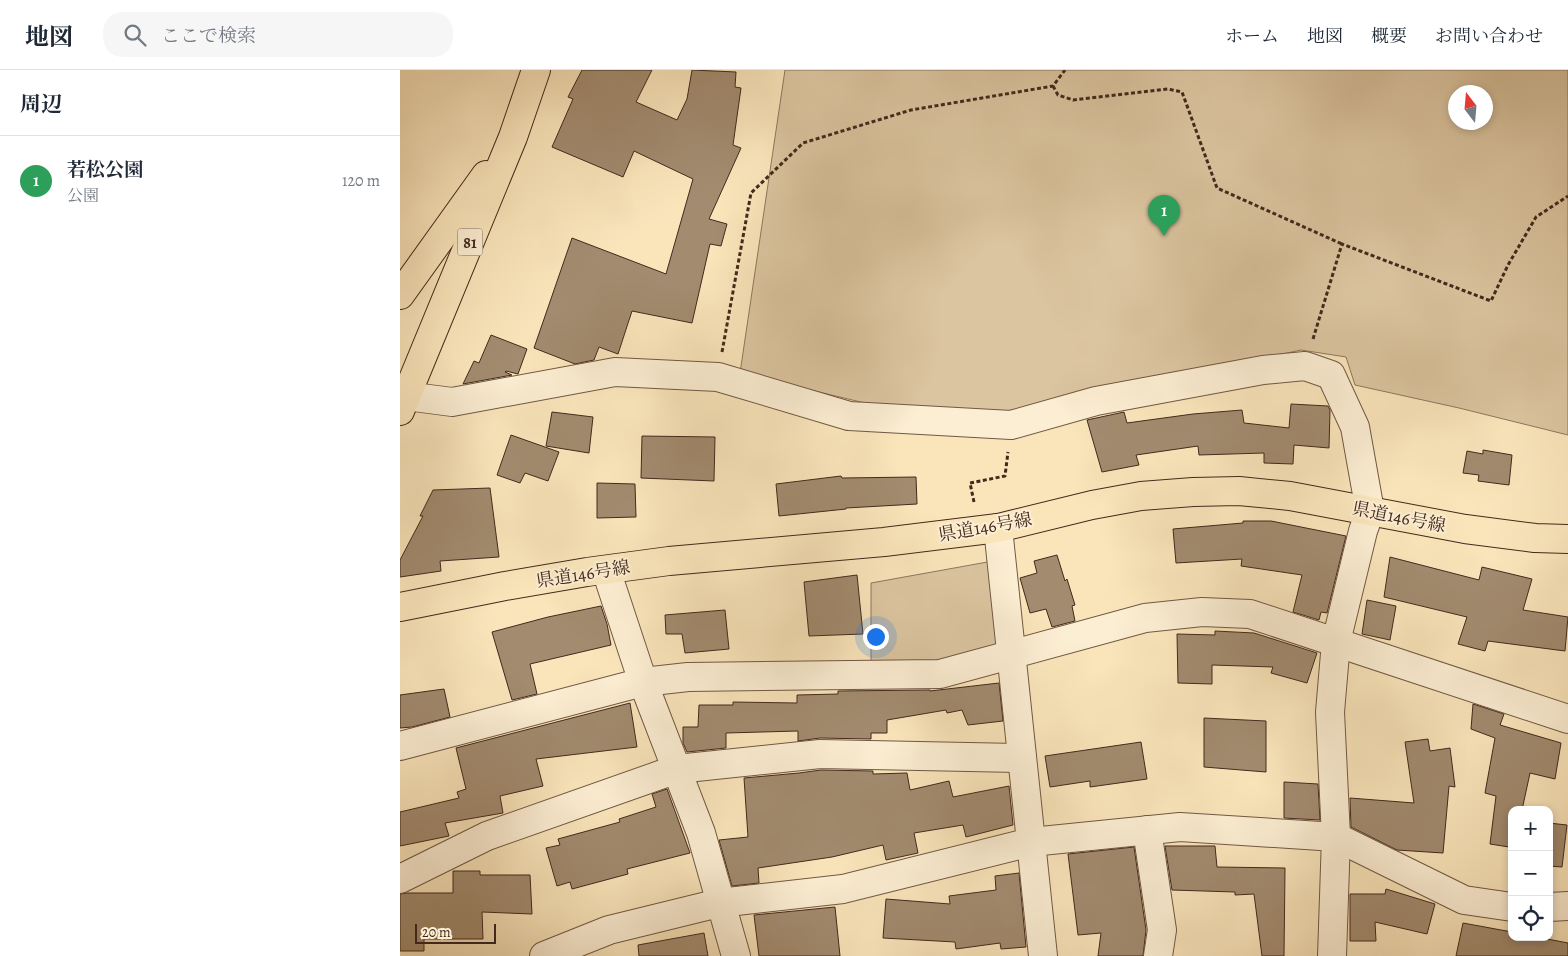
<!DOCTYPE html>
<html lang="ja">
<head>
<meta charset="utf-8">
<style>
  body { margin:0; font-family:Alegreya,"Noto Serif JP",serif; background:#f6f6f7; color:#1f2937 }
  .controls { position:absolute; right:15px; bottom:15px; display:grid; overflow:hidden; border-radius:10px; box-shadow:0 2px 8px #0003 }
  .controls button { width:45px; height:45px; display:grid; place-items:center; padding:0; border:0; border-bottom:1px solid #e0e1e3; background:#fff; color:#1f2937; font:25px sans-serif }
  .compass { position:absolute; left:1048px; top:15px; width:45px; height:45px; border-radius:50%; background:#fff; box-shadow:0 2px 8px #0003; rotate:344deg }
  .scale { position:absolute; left:15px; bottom:12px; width:81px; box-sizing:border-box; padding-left:5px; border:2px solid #43291c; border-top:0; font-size:14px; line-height:18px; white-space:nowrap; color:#43291c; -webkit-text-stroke:4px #fceed3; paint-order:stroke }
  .you { position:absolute; left:475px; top:566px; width:18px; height:18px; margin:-12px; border:4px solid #fff; border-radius:50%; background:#1a73e8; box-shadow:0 0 0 8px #1a73e833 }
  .badge { display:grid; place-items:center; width:32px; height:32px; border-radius:50%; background:#111827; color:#fff; font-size:16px; font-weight:700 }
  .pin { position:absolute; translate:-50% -41px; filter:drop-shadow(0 1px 2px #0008) }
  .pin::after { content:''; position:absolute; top:26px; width:18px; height:15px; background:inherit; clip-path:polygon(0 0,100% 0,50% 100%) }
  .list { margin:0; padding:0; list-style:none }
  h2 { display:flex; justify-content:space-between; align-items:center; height:65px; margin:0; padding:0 20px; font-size:21px }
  h2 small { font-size:16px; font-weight:400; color:#747a83 }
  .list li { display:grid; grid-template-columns:32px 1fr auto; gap:15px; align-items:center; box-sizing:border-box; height:90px; padding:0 20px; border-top:1px solid #e0e1e3 }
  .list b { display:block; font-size:19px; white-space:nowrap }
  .list p { margin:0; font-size:16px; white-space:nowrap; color:#747a83 }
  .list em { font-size:16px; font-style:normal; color:#747a83 }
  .icon { flex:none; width:28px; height:28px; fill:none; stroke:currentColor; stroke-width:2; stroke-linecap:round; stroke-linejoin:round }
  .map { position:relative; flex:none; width:1168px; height:886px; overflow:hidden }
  header { display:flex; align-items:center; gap:30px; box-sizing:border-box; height:70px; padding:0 25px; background:#fff; border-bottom:1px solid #e0e1e3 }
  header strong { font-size:24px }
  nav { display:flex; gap:28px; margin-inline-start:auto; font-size:18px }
  .search { width:350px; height:45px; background:#f6f6f7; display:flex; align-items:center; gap:12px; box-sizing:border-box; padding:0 18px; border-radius:20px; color:#747a83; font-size:19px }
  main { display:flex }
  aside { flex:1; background:#fff }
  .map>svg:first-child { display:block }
</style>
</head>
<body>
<header>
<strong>地図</strong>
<div class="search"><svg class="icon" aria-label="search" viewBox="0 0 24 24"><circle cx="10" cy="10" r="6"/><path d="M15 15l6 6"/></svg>ここで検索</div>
<nav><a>ホーム</a><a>地図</a><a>概要</a><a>お問い合わせ</a></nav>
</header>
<main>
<aside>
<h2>周辺<small></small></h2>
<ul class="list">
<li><span class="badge" style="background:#2e9e5b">1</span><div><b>若松公園</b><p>公園</p></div><em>120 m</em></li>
</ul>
</aside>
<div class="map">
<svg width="1168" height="886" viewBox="0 0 1168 886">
  <rect width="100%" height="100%" fill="#fae5bb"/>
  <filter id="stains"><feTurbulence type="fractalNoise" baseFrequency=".004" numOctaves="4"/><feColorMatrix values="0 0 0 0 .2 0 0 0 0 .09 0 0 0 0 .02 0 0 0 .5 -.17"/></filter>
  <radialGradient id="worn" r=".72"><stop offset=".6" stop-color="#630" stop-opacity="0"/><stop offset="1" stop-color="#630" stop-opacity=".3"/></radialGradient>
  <g fill="#dbc5a0" stroke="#8f775e" fill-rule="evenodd">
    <path d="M 385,0 L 1168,0 L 1168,365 L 1059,338 L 955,315 L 946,287 L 901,280 L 688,326 L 644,350 L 469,334 L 340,303 ZM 1056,22 L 1086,22 L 1086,52 L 1056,52 Z"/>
    <path d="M 593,491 L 606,581 L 538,598 L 471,597 L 471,513 Z"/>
  </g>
  <g fill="#a28b6f" stroke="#43291c">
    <path d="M 182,0 L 252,0 L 236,32 L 277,50 L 287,29 L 292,0 L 336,2 L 335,17 L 341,18 L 333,75 L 341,78 L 309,149 L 327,154 L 321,176 L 310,174 L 292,253 L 232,241 L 218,284 L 199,277 L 194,290 L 175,294 L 134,278 L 172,168 L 266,204 L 293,109 L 234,81 L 223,107 L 152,77 L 173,29 L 168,27 Z"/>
    <path d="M 91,265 L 127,279 L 118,304 L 106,301 L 105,302 L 112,305 L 63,314 L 74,291 L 79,293 Z"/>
    <path d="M 891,334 L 928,336 L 930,340 L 929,378 L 894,375 L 893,394 L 864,393 L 864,383 L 799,385 L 798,376 L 736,385 L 739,395 L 702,402 L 687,350 L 724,342 L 727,353 L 793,344 L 842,340 L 844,353 L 889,358 Z"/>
    <path d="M 152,342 L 193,347 L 189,383 L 146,376 Z"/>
    <path d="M 111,365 L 159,382 L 148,411 L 125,403 L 120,413 L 97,405 Z"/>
    <path d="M 242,366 L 315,367 L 314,411 L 241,408 Z"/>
    <path d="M 1083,380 L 1112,385 L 1109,415 L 1078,411 L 1079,405 L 1063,403 L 1067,381 L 1083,384 Z"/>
    <path d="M 441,406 L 442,408 L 516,407 L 517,434 L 446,438 L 446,439 L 379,446 L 376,414 Z"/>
    <path d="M 197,413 L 235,414 L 236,447 L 197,448 Z"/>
    <path d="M 90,418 L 99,487 L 40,491 L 41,501 L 0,507 L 0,490 L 23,446 L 20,446 L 33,420 Z"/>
    <path d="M 843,451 L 871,451 L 946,466 L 927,543 L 921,542 L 919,550 L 893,542 L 902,505 L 841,496 L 842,489 L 776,493 L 773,459 L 843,453 Z"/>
    <path d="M 657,485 L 665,511 L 667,509 L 675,535 L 672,536 L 675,551 L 652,557 L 646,539 L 630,543 L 620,508 L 637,503 L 634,491 Z"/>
    <path d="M 990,487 L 1079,510 L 1082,497 L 1132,509 L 1123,540 L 1168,547 L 1165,581 L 1088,571 L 1085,581 L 1058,574 L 1067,547 L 984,527 Z"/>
    <path d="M 457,505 L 463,564 L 409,566 L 404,512 Z"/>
    <path d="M 967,530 L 996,536 L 990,570 L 962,564 Z"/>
    <path d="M 201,536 L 207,554 L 211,575 L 130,594 L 137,624 L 112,630 L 92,562 L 148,547 Z"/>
    <path d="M 325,540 L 329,579 L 285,583 L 282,564 L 266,564 L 265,545 Z"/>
    <path d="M 815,561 L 854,563 L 917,583 L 907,613 L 871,603 L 873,597 L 812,595 L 812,614 L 778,613 L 777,564 L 815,565 Z"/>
    <path d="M 599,613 L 603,651 L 568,655 L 562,640 L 547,643 L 546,640 L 487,650 L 487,663 L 471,663 L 471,669 L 420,668 L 398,671 L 398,661 L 326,663 L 326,678 L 287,682 L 283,673 L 283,657 L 298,657 L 299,635 L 333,635 L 333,632 L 397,633 L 397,625 L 438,624 L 438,621 L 530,620 L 530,621 Z"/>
    <path d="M 44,619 L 50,647 L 12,657 L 0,658 L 0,625 Z"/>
    <path d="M 230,633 L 237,677 L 136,689 L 143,716 L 100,726 L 103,743 L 45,753 L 49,766 L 0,776 L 0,742 L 59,728 L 57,722 L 66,719 L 56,678 Z"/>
    <path d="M 1073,634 L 1104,644 L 1100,655 L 1161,673 L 1155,709 L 1130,703 L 1122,740 L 1112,740 L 1112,792 L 1109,792 L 1109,777 L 1090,774 L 1096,726 L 1085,723 L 1095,668 L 1071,659 Z"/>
    <path d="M 804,648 L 866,651 L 866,702 L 804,697 Z"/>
    <path d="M 1028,669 L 1030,681 L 1050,678 L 1055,717 L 1049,716 L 1043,783 L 997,780 L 951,757 L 950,728 L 1014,733 L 1005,672 Z"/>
    <path d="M 741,672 L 747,709 L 690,717 L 690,711 L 650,717 L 645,686 Z"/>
    <path d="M 421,700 L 473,701 L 473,704 L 507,703 L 510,720 L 549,711 L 553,727 L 609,716 L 613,755 L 566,767 L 563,755 L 514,763 L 518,783 L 486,790 L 483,775 L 432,787 L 358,798 L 359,813 L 332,816 L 319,770 L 348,767 L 344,708 L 399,703 Z"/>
    <path d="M 884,712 L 918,714 L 920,750 L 884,748 Z"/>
    <path d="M 267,719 L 290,783 L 227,799 L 228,804 L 172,819 L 170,812 L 157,816 L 146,778 L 160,775 L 158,769 L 220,752 L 219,749 L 256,737 L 252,724 Z"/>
    <path d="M 1149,753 L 1167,755 L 1162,797 L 1149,796 Z"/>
    <path d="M 765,776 L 815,776 L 817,797 L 885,798 L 884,886 L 862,886 L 854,824 L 835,825 L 835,822 L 772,820 Z"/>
    <path d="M 734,777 L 746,860 L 743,886 L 698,886 L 701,863 L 678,865 L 668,784 Z"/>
    <path d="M 53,801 L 80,801 L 80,805 L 130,805 L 132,844 L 82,842 L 83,869 L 24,869 L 24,881 L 0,881 L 0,824 L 8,823 L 53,823 Z"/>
    <path d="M 619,803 L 626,877 L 601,879 L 600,873 L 556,879 L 555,872 L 483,868 L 486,829 L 550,834 L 549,826 L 596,820 L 595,806 Z"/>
    <path d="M 986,819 L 1035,834 L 1027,864 L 975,852 L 976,871 L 950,871 L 950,824 L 985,824 Z"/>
    <path d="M 435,837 L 440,886 L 359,886 L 354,845 Z"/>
    <path d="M 1063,853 L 1112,862 L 1112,867 L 1137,867 L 1168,873 L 1168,886 L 1056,886 Z"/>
    <path d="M 304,863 L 308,886 L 239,886 L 238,875 Z"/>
  </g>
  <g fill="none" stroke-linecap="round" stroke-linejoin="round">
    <defs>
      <g id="minor">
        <path d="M 6,326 L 52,332 L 215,302 L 318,307 L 449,346 L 611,355 L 696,331 L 863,300 L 905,296 L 931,305 L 955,357 L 970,441 L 963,461 L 936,572 L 930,642 L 936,767 L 932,886"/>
        <path d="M 598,458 L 643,886"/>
        <path d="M 206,500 L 243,612 L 301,763 L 336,886"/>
        <path d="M 0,676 L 243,612 L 288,607 L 540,604 L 745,548 L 802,542 L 850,544 L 1168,649"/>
        <path d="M 747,760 L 762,860 L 758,886"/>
        <path d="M 0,809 L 87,766 L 277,699 L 420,684 L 622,688"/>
        <path d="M 1149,837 L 1168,836"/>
        <path d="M 144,886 L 209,860 L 319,833 L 443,819 L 631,772 L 780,757 L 936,767 L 1064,830 L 1112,837"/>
      </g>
      <g id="major">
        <path d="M 0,225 L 86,105"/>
        <path d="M 0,341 L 113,67 L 136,0"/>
        <path d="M 0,537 L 105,516 L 187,502 L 269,491 L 484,472 L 598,458 L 692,435 L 741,426 L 793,422 L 839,421 L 890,426 L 1065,459 L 1135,468 L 1168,469"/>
      </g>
    </defs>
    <use href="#minor" stroke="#715844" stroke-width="30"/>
    <use href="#major" stroke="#43291c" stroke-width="30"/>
    <g stroke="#43291c" stroke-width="3" stroke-dasharray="4 2.5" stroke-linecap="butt">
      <path d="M 653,16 L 658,25 L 673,30 L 768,19 L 782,22 L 817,118 L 942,174"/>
      <path d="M 913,269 L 942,174 L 1091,231 L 1108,195 L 1136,147 L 1168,126"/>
      <path d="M 322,282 L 351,123 L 403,73 L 511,40 L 653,16 L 665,0"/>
      <path d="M 574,432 L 570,413 L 605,406 L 608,382"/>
    </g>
    <use href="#minor" stroke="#fceed3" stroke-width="28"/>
    <use href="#major" stroke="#fae5bb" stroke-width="28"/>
  </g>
  <g text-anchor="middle" stroke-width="4" stroke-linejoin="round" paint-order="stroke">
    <rect fill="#fceed3" stroke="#7a6453" stroke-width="1" x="57.5" y="158.5" width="25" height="27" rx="4"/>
    <g font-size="16" font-weight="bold" fill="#43291c">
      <text x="70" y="178">81</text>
    </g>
    <g font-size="18" fill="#43291c" stroke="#fceed3">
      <text transform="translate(999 447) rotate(11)" y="6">県道146号線</text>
      <text transform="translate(585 457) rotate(-10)" y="6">県道146号線</text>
      <text transform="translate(183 504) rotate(-9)" y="6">県道146号線</text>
    </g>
  </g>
  <rect width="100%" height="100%" filter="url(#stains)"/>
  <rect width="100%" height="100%" fill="url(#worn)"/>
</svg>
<div class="controls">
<button>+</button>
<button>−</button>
<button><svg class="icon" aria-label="locate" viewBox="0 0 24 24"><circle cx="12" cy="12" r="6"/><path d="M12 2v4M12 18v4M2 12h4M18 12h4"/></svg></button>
</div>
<svg class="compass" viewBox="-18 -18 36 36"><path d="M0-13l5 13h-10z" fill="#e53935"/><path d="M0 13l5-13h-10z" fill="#747a83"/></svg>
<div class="scale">20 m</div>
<div class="you"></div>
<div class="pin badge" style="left:764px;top:166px;background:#2e9e5b">1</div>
</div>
</main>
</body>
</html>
